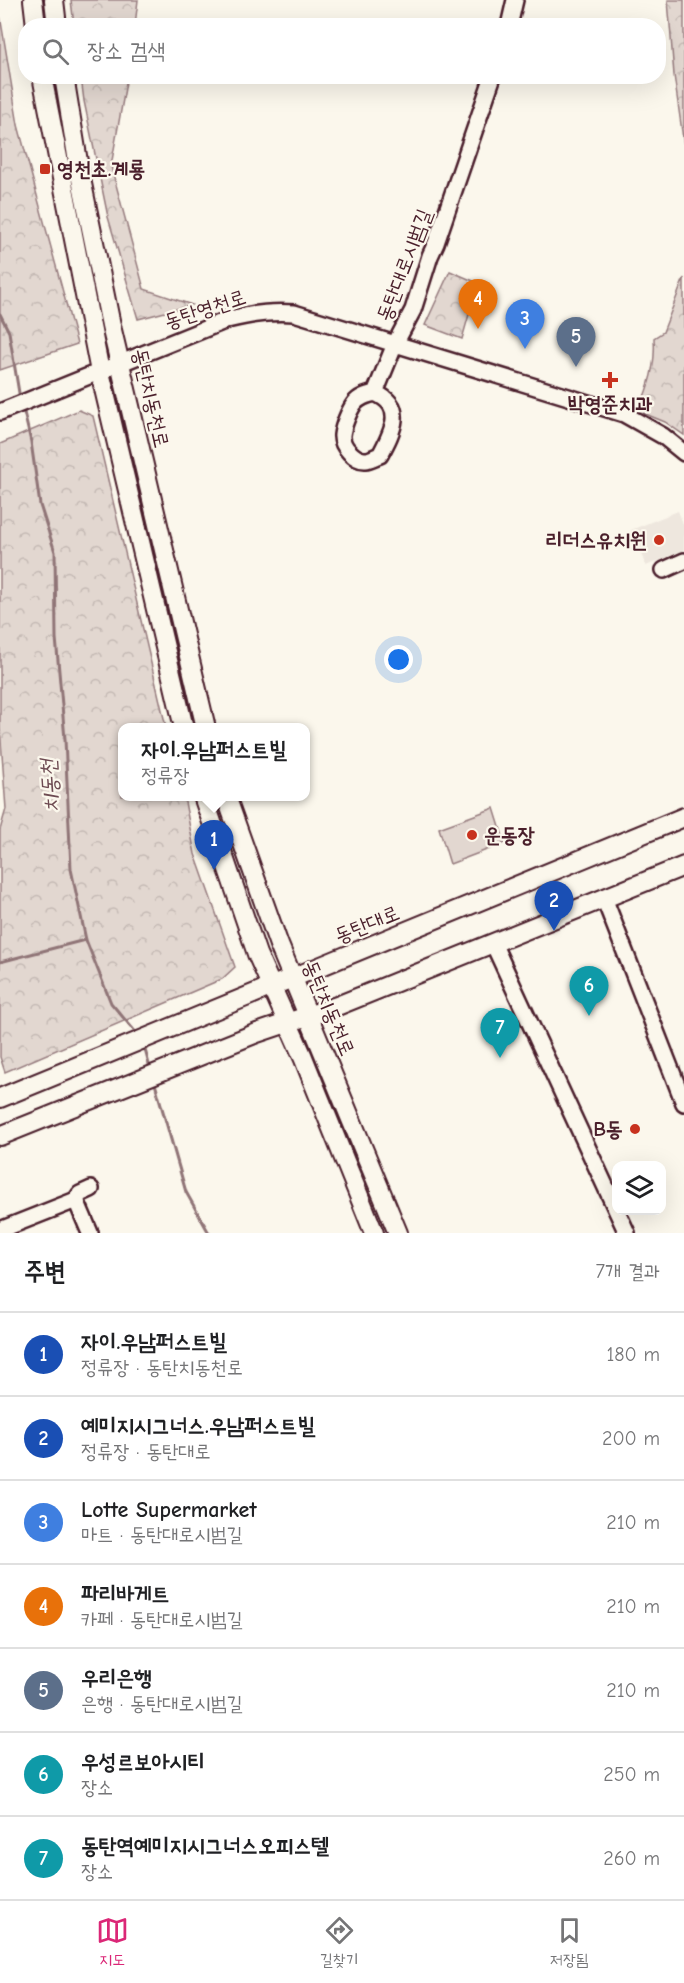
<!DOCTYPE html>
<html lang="ko">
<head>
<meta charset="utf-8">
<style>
  body { margin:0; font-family:"Comic Neue","Poor Story",sans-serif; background:#f2f2f2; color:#202124 }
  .controls { position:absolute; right:18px; bottom:18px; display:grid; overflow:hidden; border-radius:12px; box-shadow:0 6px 24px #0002 }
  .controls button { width:54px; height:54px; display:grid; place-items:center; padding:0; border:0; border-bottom:2px solid #e0e0e0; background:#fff; color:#202124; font:30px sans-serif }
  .you { position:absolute; left:399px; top:660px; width:21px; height:21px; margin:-15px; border:4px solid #fff; border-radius:50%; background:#1a73e8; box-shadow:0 0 0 9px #1a73e833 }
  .badge { display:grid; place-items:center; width:39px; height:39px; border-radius:50%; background:#db2777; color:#fff; font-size:20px; font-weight:700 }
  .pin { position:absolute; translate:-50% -50px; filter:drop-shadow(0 2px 3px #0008) }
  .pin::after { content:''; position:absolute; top:32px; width:21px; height:18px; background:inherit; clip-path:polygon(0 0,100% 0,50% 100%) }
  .popup { position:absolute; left:118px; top:723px; width:192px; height:78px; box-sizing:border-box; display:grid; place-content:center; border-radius:12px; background:#fff; filter:drop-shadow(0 2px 4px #0005); font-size:20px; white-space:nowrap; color:#757577 }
  .popup b { font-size:22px; color:#202124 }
  .popup::after { content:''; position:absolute; left:50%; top:100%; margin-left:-12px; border:12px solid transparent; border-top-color:#fff }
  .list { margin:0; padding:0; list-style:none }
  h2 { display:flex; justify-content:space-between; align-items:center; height:78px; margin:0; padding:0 24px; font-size:26px }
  h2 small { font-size:20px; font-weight:400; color:#757577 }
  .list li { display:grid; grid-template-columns:39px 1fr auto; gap:18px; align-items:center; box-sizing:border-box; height:84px; padding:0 24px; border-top:2px solid #e0e0e0 }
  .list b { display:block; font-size:22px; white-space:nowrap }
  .list p { margin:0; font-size:20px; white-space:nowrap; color:#757577 }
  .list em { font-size:20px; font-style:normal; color:#757577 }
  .icon { flex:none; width:33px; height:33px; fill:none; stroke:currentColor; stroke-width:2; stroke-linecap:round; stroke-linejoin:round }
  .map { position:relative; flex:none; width:684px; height:1233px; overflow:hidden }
  .search { position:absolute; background:#fff; box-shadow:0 6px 24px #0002; left:18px; right:18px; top:18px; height:66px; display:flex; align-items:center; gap:15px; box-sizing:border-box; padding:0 21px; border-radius:24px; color:#757577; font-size:22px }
  .sheet { height:666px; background:#fff }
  nav { display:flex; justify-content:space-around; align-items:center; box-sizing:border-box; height:84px; border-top:2px solid #e0e0e0; background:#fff; font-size:16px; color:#757577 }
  nav a { display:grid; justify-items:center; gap:3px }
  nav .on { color:#db2777 }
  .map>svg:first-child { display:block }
</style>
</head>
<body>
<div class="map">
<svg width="684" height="1233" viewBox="0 0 684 1233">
  <defs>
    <pattern id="forest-crowns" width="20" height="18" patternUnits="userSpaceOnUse" patternTransform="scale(1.5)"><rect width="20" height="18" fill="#e2d7d0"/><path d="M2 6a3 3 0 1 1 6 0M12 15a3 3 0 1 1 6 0" fill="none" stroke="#c3b8b3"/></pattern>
  </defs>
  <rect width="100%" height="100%" fill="#fbf7ec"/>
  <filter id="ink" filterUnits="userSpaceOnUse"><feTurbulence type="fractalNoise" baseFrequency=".0167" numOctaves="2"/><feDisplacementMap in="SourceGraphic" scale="12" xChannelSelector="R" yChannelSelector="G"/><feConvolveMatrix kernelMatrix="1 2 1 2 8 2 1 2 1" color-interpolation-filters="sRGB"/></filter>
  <g filter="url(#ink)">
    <path fill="#eee7de" d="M 678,511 L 684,526 L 684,550 L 646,566 L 631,530 Z"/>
    <g fill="url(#forest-crowns)" stroke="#967b7e" stroke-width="1.5">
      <path d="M 71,0 L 138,0 L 135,25 L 74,25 Z"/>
      <path d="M 668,0 L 684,0 L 684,146 L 674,75 Z"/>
      <path d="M 0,15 L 18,125 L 77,344 L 0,370 Z"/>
      <path d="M 81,77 L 127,77 L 111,166 L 144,289 L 192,305 L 138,319 L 108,217 L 84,101 Z"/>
      <path d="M 450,271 L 478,283 L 462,339 L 425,325 Z"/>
      <path d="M 684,278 L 684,435 L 665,422 L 638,411 C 649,387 656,365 654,338 L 663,332 Z"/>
      <path d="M 79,410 L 93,416 L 166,727 L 122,728 L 122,796 L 184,797 L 195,854 L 235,967 L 222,979 L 5,1072 L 0,1057 L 0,830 L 6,809 L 0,727 L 0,444 Z"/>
    </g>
    <path fill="#e2d7d0" stroke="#967b7e" stroke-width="1.5" d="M 494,808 L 505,843 L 450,864 L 439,828 Z"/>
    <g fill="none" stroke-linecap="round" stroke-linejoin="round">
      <g stroke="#907477" stroke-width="3">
        <path d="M 0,314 L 9,332 L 20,399"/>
        <path d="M 23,408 L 31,442 L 40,505 L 55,552 L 56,638 L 65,739 L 71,869 L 86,940 L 111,1003 L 138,1035"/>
        <path d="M 0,962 L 85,940"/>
        <path d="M 144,1046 L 150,1068"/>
        <path d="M 154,1080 L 186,1192 L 209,1233"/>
      </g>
      <defs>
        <g id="minor">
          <path d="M 509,26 L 515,0"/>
          <path d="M 375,393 C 406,406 393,431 380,455 C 376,456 370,460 366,460 C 355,461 341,446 342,435 C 343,426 349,411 354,404 C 359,397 367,395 375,393 L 395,344 L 413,310 L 430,256 L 436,243 L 493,76"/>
          <path d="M 0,412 L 227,320 C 250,314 271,311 294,313 L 624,414 L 663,436 L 684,453"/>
          <path d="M 664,570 L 684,561"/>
          <path d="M 604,898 L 684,1103"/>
          <path d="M 493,943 L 627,1233"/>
          <path d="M 0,1230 L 76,1200"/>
          <path d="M 90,1233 L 76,1200 L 80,1194 L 91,1189"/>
        </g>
        <g id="major">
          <path d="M 33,0 L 36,26"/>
          <path d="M 54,0 L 57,26"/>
          <path d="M 42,76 L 100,372 L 184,728"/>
          <path d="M 64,76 L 80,174 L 112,330 L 206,728"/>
          <path d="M 203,796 L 257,954 L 303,1057 L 374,1233"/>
          <path d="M 226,796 L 279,945 L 398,1233"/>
          <path d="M 0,1098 L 684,817"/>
          <path d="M 0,1136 L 257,1033 L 337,1006 L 684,866"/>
        </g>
      </defs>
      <use href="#minor" stroke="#4a1f2b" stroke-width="20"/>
      <use href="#major" stroke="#4a1f2b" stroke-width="22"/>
      <use href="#minor" stroke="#fbf7ec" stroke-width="15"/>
      <use href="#major" stroke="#fbf7ec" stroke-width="18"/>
    </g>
  </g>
  <g fill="#c8321e" stroke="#fbf7ec" stroke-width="2">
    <rect x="39" y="163" width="12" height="12" rx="3"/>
    <path d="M607 371h6v6h6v6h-6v6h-6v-6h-6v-6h6z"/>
    <circle cx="659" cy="540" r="6"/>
    <circle cx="472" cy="835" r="6"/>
    <circle cx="635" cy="1129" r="6"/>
  </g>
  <g text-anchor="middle" stroke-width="4.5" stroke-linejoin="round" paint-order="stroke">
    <g font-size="21" font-weight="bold" fill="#4a1f2b" stroke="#fbf7ec" text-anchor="start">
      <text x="57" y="176">영천초.계룡</text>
      <text x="610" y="411" text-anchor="middle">박영준치과</text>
      <text x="647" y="547" text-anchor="end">리더스유치원</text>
      <text x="484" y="842">운동장</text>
      <text x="623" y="1136" text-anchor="end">B동</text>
    </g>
    <g font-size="21" fill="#4a1f2b" stroke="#fbf7ec">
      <text transform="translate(404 265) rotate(-69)" y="7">동탄대로시범길</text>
      <text transform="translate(205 309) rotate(-18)" y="7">동탄영천로</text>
      <text transform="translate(151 398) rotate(77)" y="7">동탄치동천로</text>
      <text transform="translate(367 924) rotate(-22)" y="7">동탄대로</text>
      <text transform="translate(329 1008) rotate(67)" y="7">동탄치동천로</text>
    </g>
    <g font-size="22" font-style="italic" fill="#6d4a51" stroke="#fbf7ec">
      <text transform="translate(49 786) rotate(-94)" y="8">치동천</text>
    </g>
  </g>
</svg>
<div class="controls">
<button><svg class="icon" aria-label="layers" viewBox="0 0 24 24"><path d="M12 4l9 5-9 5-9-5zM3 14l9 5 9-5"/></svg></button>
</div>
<div class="you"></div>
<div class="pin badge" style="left:214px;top:870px;background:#1a4fb4">1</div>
<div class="popup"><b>자이.우남퍼스트빌</b>정류장</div>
<div class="pin badge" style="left:554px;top:931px;background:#1a4fb4">2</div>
<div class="pin badge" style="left:525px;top:349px;background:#3f7fe0">3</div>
<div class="pin badge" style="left:478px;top:329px;background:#e8710a">4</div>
<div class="pin badge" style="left:576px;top:367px;background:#5c6f8a">5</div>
<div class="pin badge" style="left:589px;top:1016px;background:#0f9aa8">6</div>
<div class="pin badge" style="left:500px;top:1058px;background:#0f9aa8">7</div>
<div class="search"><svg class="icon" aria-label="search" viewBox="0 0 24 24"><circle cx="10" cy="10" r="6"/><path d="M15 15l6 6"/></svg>장소 검색</div>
</div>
<section class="sheet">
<h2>주변<small>7개 결과</small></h2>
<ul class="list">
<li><span class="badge" style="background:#1a4fb4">1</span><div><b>자이.우남퍼스트빌</b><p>정류장 · 동탄치동천로</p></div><em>180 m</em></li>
<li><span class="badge" style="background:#1a4fb4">2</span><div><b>예미지시그너스.우남퍼스트빌</b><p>정류장 · 동탄대로</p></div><em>200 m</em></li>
<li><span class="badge" style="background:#3f7fe0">3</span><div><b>Lotte Supermarket</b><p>마트 · 동탄대로시범길</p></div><em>210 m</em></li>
<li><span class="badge" style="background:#e8710a">4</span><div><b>파리바게트</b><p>카페 · 동탄대로시범길</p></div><em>210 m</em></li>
<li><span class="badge" style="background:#5c6f8a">5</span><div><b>우리은행</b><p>은행 · 동탄대로시범길</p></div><em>210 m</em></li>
<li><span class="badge" style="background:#0f9aa8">6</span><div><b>우성르보아시티</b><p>장소</p></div><em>250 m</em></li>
<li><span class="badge" style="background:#0f9aa8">7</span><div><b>동탄역예미지시그너스오피스텔</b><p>장소</p></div><em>260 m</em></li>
</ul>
</section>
<nav>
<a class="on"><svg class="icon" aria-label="map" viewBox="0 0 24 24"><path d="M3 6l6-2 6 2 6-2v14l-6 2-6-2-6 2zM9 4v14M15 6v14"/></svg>지도</a>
<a><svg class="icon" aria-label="directions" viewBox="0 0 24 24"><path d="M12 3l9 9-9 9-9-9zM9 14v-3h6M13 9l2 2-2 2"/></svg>길찾기</a>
<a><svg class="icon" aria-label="saved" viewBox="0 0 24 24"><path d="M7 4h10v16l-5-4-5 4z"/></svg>저장됨</a>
</nav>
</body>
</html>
